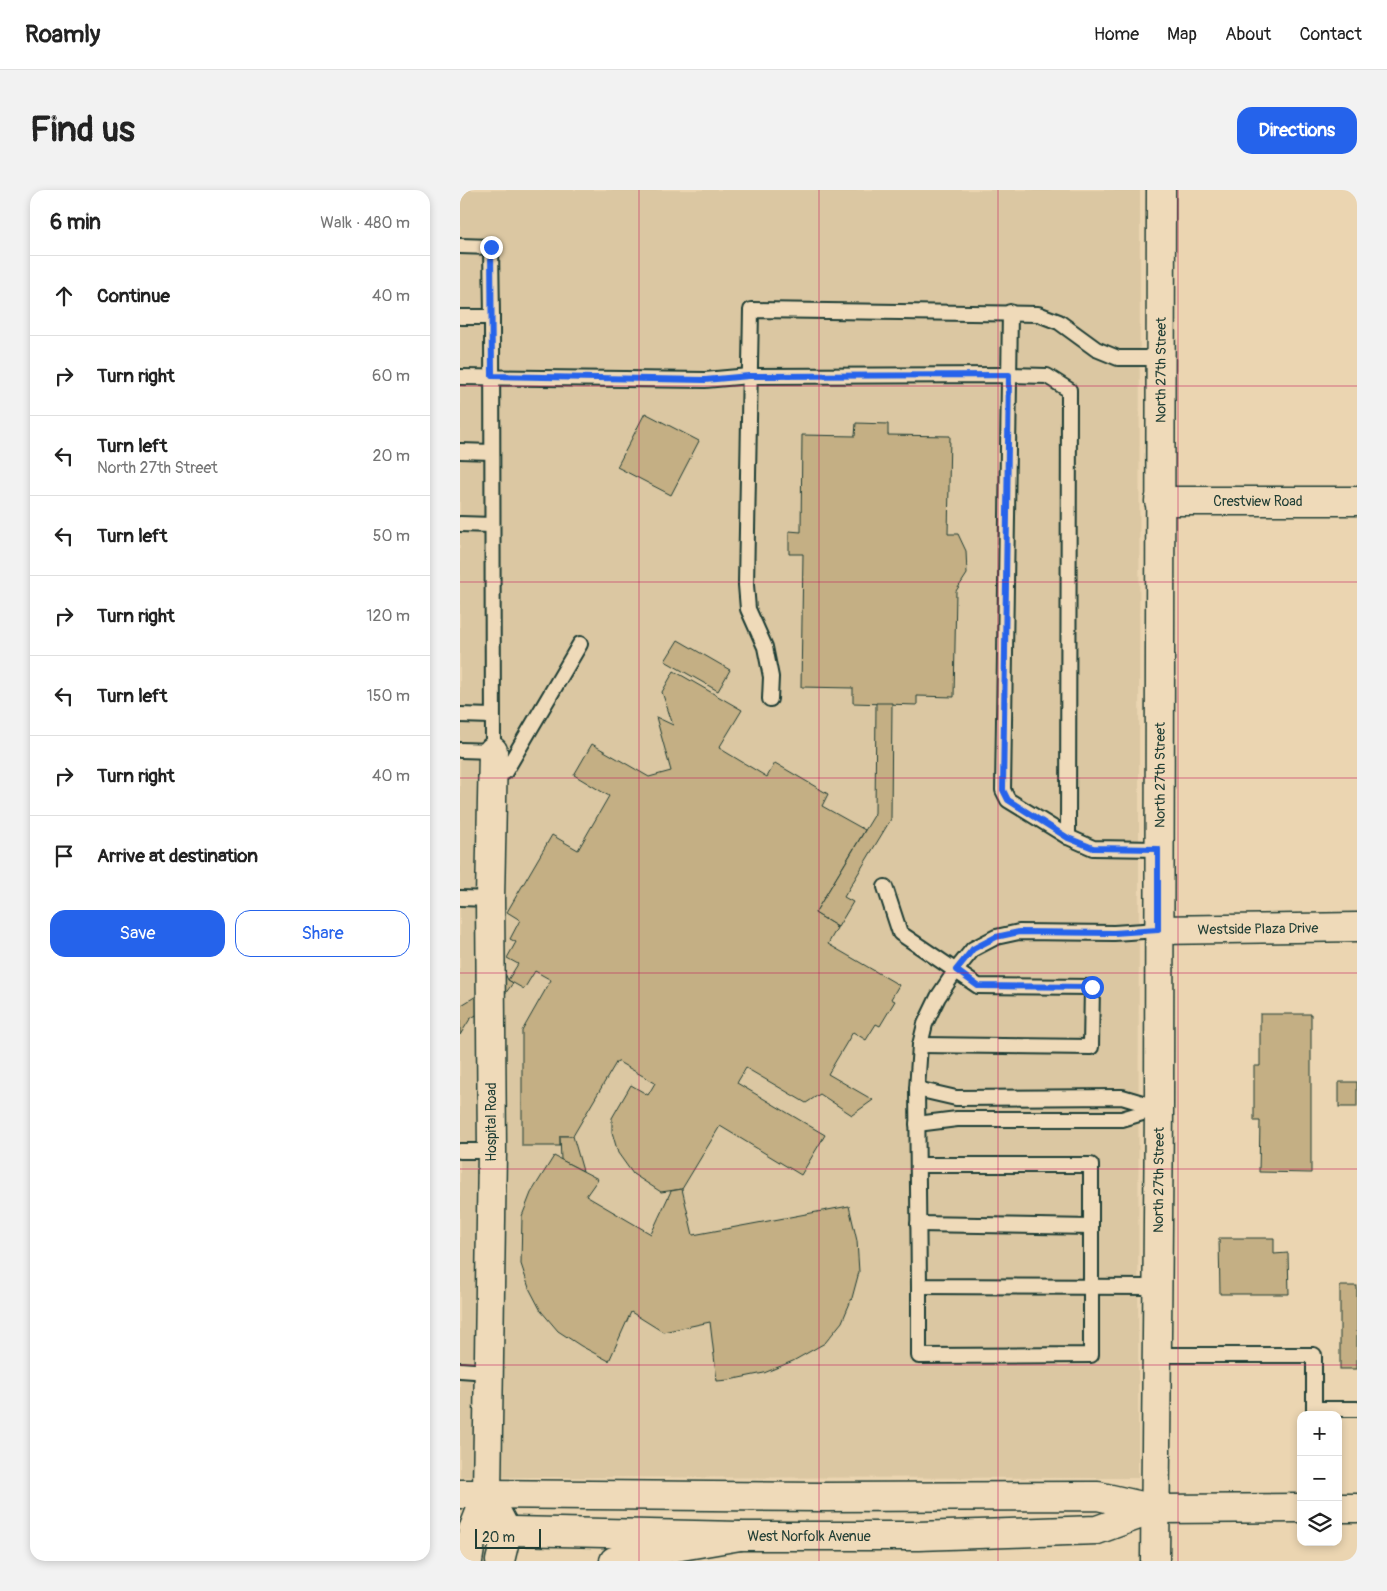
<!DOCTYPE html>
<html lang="en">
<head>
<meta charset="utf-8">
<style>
  body { margin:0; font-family:Pangolin,sans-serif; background:#f2f2f2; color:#222 }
  .controls { position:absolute; right:15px; bottom:15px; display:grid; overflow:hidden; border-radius:10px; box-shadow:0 2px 8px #0003 }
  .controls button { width:45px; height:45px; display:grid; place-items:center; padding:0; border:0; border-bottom:1px solid #e0e0e0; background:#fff; color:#222; font:25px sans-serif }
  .scale { position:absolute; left:15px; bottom:12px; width:66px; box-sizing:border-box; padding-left:5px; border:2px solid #1f3d34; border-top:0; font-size:14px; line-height:18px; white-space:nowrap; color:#1f3d34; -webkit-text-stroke:4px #efdab9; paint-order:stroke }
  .stop { position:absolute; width:15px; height:15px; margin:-11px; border:4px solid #2563eb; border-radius:50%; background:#fff }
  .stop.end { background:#2563eb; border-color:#fff; box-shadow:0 1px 5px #0008 }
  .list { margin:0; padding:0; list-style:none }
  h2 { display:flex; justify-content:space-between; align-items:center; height:65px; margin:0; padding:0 20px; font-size:21px }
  h2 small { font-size:16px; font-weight:400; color:#767676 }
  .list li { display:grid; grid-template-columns:32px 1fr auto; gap:15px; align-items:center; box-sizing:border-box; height:80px; padding:0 20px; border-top:1px solid #e0e0e0 }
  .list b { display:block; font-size:19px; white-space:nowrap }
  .list p { margin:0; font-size:16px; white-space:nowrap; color:#767676 }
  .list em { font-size:16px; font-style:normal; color:#767676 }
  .actions { display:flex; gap:10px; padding:15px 20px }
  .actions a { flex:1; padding:11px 0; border:1px solid #2563eb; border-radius:15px; text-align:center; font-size:18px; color:#2563eb }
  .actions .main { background:#2563eb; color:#fff }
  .icon { flex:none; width:28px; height:28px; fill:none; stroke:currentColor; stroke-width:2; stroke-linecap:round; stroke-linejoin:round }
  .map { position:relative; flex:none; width:897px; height:1371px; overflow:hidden; border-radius:15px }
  header { display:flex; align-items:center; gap:30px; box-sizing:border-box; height:70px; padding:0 25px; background:#fff; border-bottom:1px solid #e0e0e0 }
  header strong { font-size:24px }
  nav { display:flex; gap:28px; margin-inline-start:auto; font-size:18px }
  .intro { display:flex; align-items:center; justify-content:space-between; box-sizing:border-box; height:120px; padding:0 30px }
  h1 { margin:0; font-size:35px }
  .button { padding:12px 22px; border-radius:15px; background:#2563eb; color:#fff; font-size:18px; font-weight:700 }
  main { display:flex; gap:30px; padding:0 30px }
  aside { flex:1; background:#fff; border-radius:15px; box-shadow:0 2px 8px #0003 }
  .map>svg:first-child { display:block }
</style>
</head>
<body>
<header>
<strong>Roamly</strong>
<nav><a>Home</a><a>Map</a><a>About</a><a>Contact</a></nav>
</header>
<div class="intro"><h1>Find us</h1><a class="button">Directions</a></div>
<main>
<aside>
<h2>6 min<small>Walk · 480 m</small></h2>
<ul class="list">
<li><svg class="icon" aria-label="ahead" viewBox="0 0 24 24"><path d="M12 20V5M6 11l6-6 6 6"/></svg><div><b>Continue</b></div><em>40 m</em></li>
<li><svg class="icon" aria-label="right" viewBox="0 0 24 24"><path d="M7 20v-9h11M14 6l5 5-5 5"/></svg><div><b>Turn right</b></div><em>60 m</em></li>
<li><svg class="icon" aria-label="left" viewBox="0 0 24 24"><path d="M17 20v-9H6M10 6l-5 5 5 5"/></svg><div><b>Turn left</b><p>North 27th Street</p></div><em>20 m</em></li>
<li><svg class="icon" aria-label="left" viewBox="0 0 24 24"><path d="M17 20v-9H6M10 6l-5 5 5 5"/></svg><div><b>Turn left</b></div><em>50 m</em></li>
<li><svg class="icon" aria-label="right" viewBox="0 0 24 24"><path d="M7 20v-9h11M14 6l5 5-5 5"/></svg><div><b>Turn right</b></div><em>120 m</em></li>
<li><svg class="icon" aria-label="left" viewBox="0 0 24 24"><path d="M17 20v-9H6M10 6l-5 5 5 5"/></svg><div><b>Turn left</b></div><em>150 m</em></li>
<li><svg class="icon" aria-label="right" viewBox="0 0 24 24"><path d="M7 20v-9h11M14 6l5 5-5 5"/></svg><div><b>Turn right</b></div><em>40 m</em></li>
<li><svg class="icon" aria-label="arrive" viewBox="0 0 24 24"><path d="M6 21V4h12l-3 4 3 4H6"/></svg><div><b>Arrive at destination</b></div></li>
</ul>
<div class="actions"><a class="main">Save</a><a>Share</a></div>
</aside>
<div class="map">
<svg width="897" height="1371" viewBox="0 0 897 1371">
  <rect width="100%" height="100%" fill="#ebd5b1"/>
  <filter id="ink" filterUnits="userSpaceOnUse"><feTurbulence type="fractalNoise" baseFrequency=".02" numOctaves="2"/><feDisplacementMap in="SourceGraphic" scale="10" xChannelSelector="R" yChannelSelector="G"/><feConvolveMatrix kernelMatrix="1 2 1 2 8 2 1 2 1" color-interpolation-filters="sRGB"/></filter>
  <g filter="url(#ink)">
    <path fill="#dbc7a2" d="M 0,0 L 680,0 L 678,1288 L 0,1287 Z"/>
    <g fill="#c4af84" stroke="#1f3d34">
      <path d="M 185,223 L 239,251 L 211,305 L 157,277 Z"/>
      <path d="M 396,233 L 428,234 L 428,245 L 490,246 L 488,344 L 498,344 L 506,361 L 507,384 L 496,401 L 494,507 L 457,506 L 457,515 L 393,513 L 393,498 L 341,497 L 343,364 L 329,364 L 329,341 L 341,342 L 342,245 L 395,246 Z"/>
      <path d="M 218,450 L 270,480 L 258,501 L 205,471 Z"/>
      <path d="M 214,481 L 282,520 L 259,558 L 307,587 L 315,573 L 368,604 L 362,616 L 405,640 L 355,723 L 378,737 L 375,737 L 377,738 L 368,754 L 439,795 L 431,809 L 435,811 L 420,836 L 416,834 L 406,850 L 393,842 L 368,884 L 413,910 L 392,925 L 360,904 L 346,913 L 286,878 L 277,893 L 365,945 L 341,985 L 260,936 L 222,999 L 201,1002 L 173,984 L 158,963 L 152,942 L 152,928 L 171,895 L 188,905 L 195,893 L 157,871 L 113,946 L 100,946 L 100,956 L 62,956 L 62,841 L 91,790 L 75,781 L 64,799 L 48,790 L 58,774 L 47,768 L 56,752 L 50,749 L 60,730 L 47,722 L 92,645 L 118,660 L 149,606 L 114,585 L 132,554 L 189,587 L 211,581 L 196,527 L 213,535 L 202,502 Z"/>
      <path d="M 416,513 L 432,513 L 431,629 L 384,707 L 393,712 L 378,737 L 355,723 L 415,624 Z"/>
      <path d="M 43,779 L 48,790 L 53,793 L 42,808 L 10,829 L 0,845 L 0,816 L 26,800 Z"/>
      <path d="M 800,824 L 851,824 L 851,983 L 799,982 L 800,931 L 794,931 L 794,876 L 800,876 Z"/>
      <rect x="879" y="892" width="18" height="25"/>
      <path d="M 100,946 L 113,946 L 123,981 L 101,970 Z"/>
      <path d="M 94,966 L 138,989 L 126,1006 L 191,1044 L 211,1001 L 222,999 L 233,1045 L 389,1016 L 397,1051 L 399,1082 L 392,1108 L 382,1132 L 365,1153 L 333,1171 L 304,1183 L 269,1190 L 257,1191 L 250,1132 L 203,1142 L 171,1122 L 149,1171 L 121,1156 L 98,1141 L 81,1121 L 69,1098 L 61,1074 L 62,1026 L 71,1003 Z"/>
      <path d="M 759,1048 L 814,1048 L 814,1064 L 828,1063 L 829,1104 L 760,1104 Z"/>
      <rect x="880" y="1096" width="17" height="83"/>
    </g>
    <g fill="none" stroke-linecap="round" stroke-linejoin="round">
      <defs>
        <g id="lane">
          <path d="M 0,56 L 31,57 L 32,127"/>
          <path d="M 550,122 L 543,600 L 548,610 L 608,647 L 633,658 L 698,659"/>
          <path d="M 0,127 L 32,127 L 33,561 L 0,560"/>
          <path d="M 0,187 L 245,190 L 289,186 L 549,185 L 587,186 L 609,200 L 608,647"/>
          <path d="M 0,261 L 32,262"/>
          <path d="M 0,334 L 32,335"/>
          <path d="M 310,509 L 311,487 L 305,457 L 288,419 L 286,395 L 291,120 L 578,124 L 599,132 L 636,159 L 658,168 L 701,168"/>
          <path d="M 0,525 L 32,526"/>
          <path d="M 33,582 L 45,582 L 120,454"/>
          <path d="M 425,697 L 440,743 L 518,796 L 632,797 L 631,857 L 460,855"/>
          <path d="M 0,708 L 30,709"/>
          <path d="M 457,899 L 496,908 L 662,907 L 699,918 L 662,929 L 497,929 L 457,934"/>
          <path d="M 0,961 L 32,961"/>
          <path d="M 459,975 L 631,975 L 631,1165 L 459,1166 L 459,1096"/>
          <path d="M 458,1034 L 631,1037"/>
          <path d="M 697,1097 L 459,1096 L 457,899 L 460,855 L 465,834 L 478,807 L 496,780 L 513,759 L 536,747 L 559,742 L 654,743 L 698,740"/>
          <path d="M 697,1165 L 854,1165 L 854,1219"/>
          <path d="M 0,1180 L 29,1182"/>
          <path d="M 854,1225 L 854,1219 L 897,1219"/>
        </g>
        <g id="street">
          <path id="s1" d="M 699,311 L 897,311"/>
          <path id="s2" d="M 698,740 L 897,737"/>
          <path d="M 0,1304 L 27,1304 L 32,961 L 30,709 L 33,561"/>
          <path id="s3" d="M 695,1371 L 699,918 L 701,0"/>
        </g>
        <g id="secondary">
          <path d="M 27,1304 L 361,1307 L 638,1306 L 695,1319 L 841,1318"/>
          <path d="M 878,1318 L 897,1318"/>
          <path id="s4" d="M 13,1340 L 280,1346 L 458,1346 L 637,1340 L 695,1319"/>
        </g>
        <g id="highway">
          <path d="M 27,1304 L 47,1342 L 40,1371"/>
          <path d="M 8,1371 L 13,1340 L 27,1304"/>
          <path d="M 154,1371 L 186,1362 L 280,1346"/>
        </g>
      </defs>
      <use href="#lane" stroke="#1f3d34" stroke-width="18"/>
      <use href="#street" stroke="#1f3d34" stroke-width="31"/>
      <use href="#secondary" stroke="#1f3d34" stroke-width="31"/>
      <use href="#highway" stroke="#1f3d34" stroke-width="31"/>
      <use href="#lane" stroke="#efdab9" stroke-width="14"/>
      <use href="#street" stroke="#efdab9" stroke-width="28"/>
      <use href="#secondary" stroke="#efdab9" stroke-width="28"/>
      <use href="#highway" stroke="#efdab9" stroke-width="28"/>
    </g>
  </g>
  <g fill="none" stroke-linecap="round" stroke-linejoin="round" filter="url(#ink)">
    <path stroke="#2563eb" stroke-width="6" d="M 31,57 L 32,186 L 245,190 L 289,186 L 549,185 L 543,600 L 548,610 L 608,648 L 633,658 L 698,659 L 698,740 L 654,743 L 559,742 L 536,747 L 513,759 L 496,780 L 518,796 L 632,797"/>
  </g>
  <path fill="none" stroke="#c2185b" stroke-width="1" stroke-opacity="0.55" d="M 179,0 L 179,1371M 359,0 L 359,1371M 538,0 L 538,1371M 718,0 L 718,1371M 0,196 L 897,196M 0,392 L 897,392M 0,588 L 897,588M 0,783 L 897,783M 0,979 L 897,979M 0,1175 L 897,1175"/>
  <g text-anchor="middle" stroke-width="4" stroke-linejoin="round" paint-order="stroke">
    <g font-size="14" fill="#1f3d34" stroke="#efdab9">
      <text dy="5" stroke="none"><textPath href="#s3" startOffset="1191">North 27th Street</textPath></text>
      <text dy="5" stroke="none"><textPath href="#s1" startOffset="99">Crestview Road</textPath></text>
      <text dy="5" stroke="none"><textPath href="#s3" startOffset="786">North 27th Street</textPath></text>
      <text dy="5" stroke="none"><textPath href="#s2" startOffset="100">Westside Plaza Drive</textPath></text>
      <text transform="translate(31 932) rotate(-90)" y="5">Hospital Road</text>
      <text dy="5" stroke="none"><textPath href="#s3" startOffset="381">North 27th Street</textPath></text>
      <text dy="5" stroke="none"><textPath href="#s4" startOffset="336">West Norfolk Avenue</textPath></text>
    </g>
  </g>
</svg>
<div class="controls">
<button>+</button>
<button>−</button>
<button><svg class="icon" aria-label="layers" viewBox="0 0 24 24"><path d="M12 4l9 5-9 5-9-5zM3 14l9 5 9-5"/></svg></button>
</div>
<div class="scale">20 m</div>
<div class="stop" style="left:632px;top:797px"></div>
<div class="stop end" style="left:31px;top:57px"></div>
</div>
</main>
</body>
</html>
